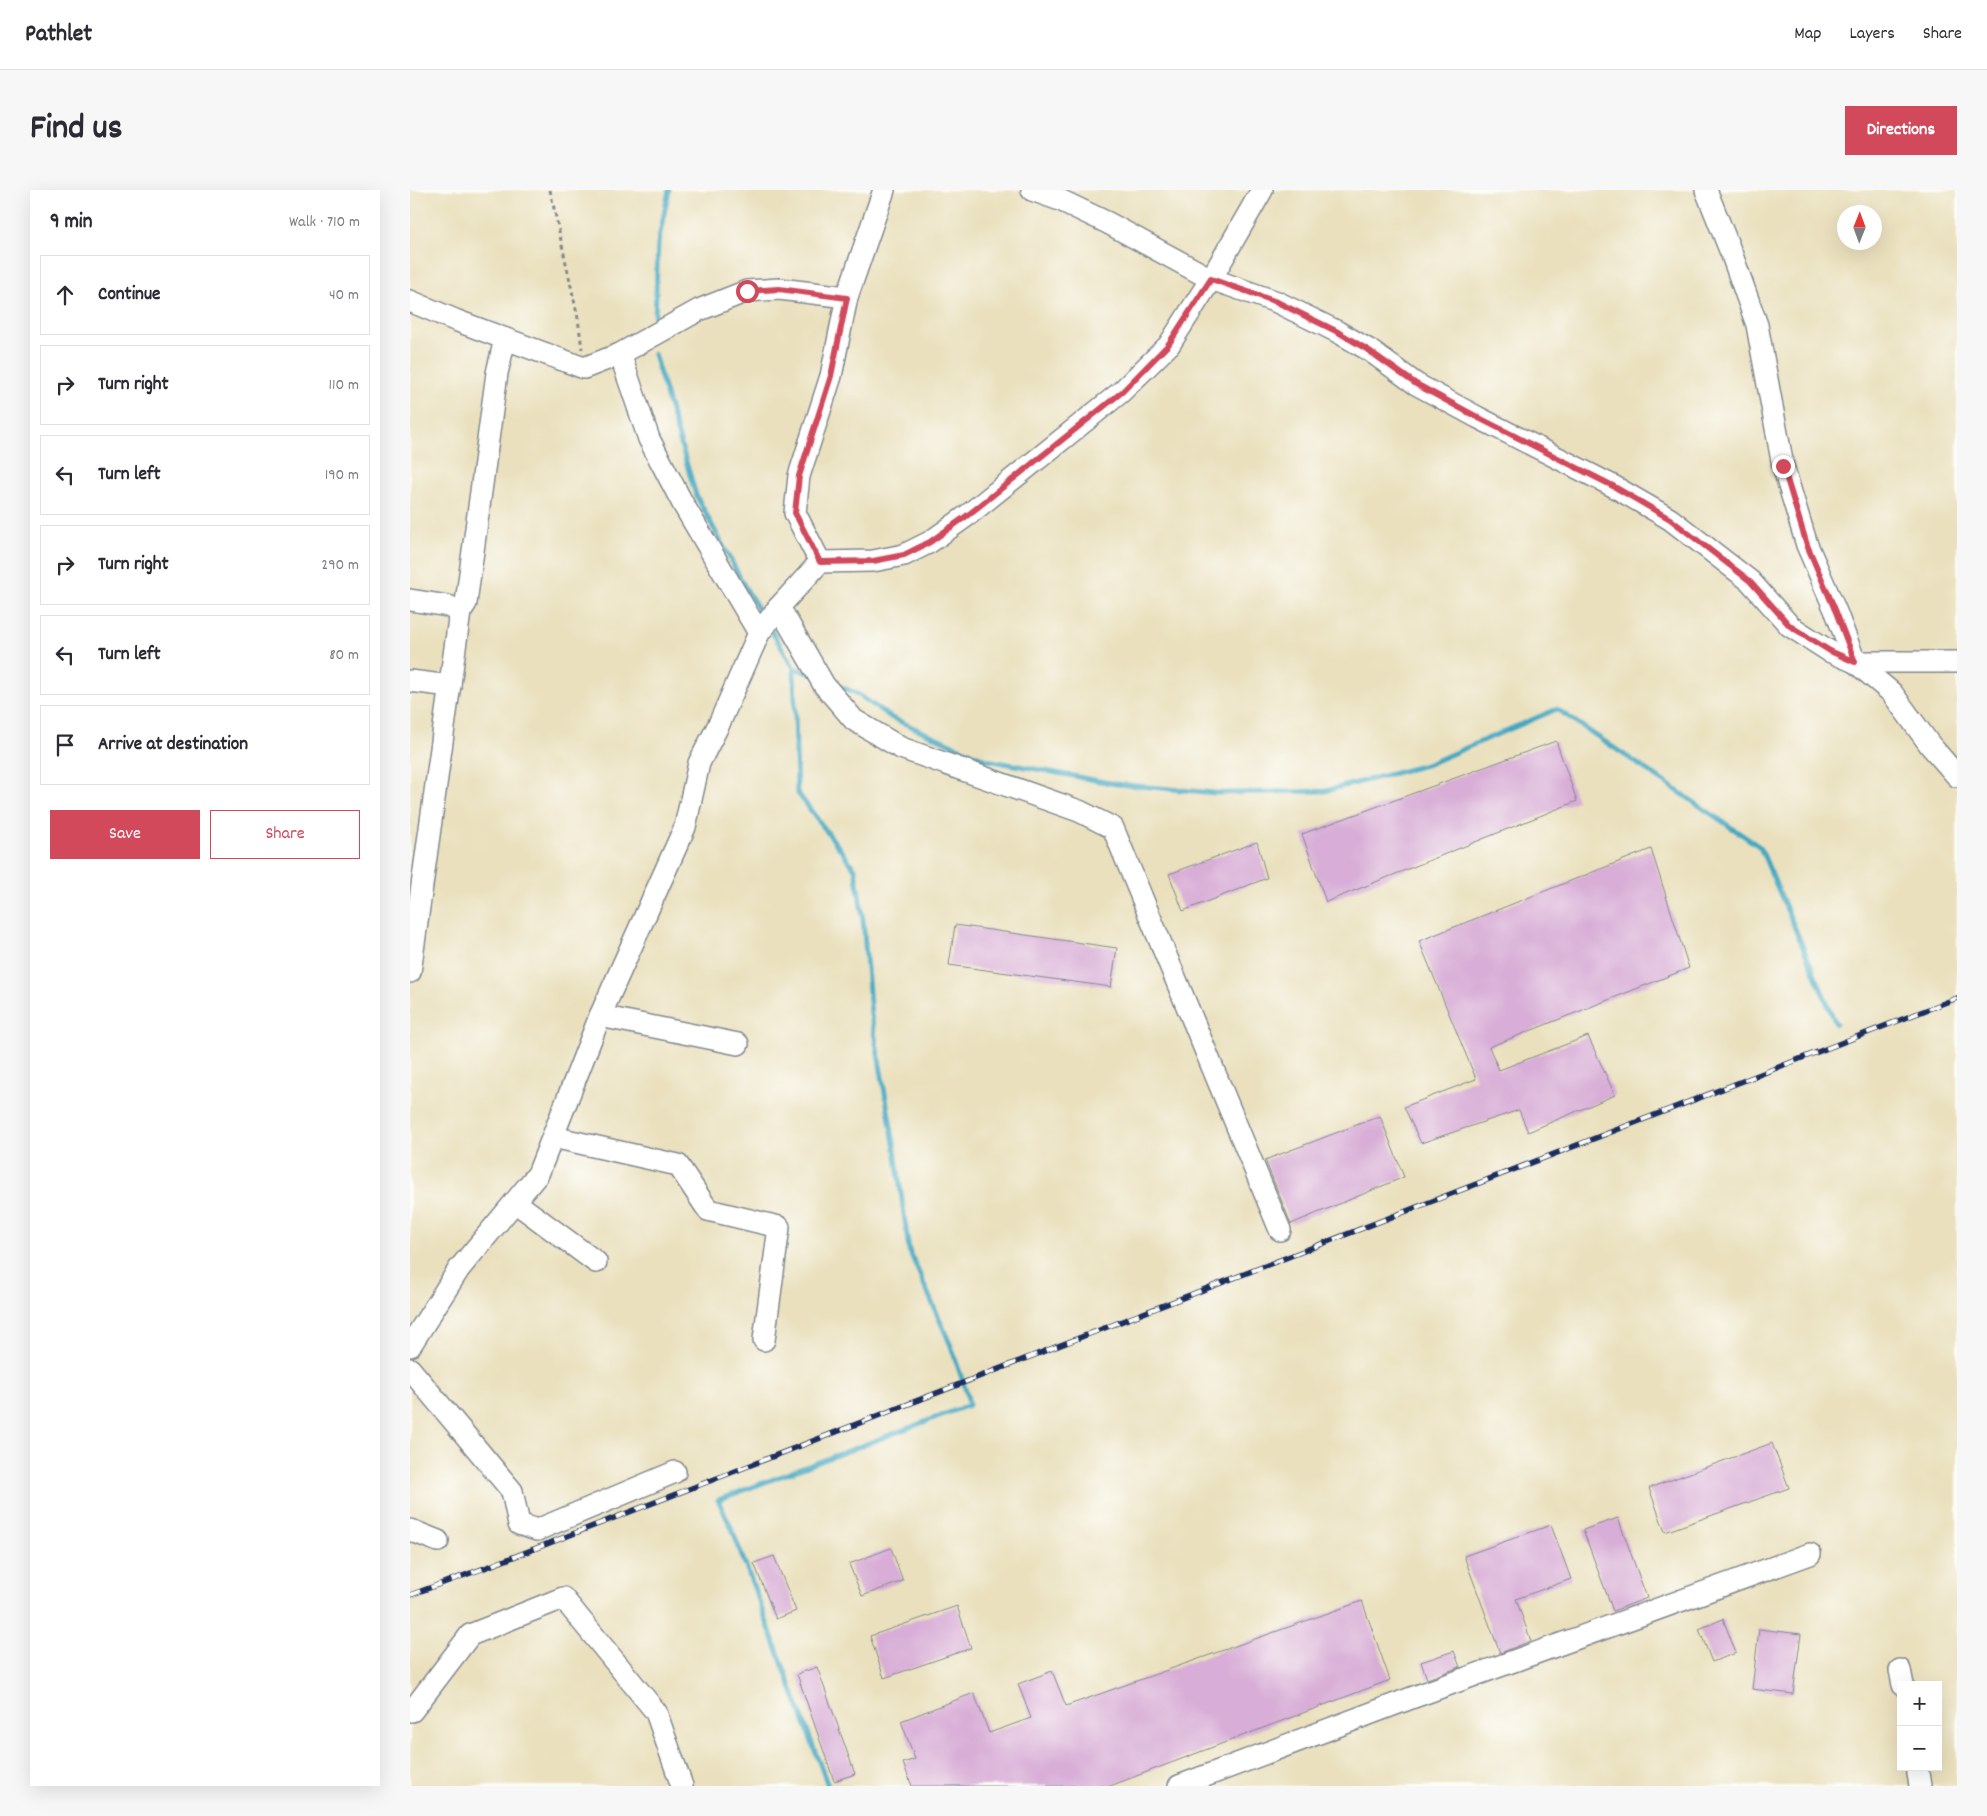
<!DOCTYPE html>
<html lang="en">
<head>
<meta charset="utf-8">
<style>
  body { margin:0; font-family:Dekko,sans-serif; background:#f7f7f7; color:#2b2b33 }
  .controls { position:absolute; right:15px; bottom:15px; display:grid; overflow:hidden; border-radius:0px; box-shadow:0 5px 20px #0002 }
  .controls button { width:45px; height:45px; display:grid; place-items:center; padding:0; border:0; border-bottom:1px solid #e1e1e2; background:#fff; color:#2b2b33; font:25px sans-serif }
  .compass { position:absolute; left:1427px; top:15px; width:45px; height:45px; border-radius:50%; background:#fff; box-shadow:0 5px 20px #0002; rotate:1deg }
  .stop { position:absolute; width:15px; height:15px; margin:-11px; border:4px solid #d1495b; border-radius:50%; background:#fff }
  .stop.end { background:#d1495b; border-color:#fff; box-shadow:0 1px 5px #0008 }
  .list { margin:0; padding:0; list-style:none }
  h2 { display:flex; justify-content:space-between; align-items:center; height:65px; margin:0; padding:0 20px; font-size:21px }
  h2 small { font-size:16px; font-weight:400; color:#7c7c81 }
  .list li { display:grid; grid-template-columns:32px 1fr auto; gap:15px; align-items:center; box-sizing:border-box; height:80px; margin:0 10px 10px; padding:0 10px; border:1px solid #e1e1e2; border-radius:0px }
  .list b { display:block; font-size:19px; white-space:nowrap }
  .list em { font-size:16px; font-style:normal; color:#7c7c81 }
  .actions { display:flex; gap:10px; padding:15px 20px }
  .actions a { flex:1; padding:11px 0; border:1px solid #d1495b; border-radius:0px; text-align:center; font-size:18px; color:#d1495b }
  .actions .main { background:#d1495b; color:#fff }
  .icon { flex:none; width:28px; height:28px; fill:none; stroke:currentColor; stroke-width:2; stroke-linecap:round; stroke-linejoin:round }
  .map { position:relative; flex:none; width:1547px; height:1596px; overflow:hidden; border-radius:0px }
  header { display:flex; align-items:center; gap:30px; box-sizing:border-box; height:70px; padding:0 25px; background:#fff; border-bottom:1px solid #e1e1e2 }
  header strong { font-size:24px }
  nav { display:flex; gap:28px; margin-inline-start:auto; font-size:18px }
  .intro { display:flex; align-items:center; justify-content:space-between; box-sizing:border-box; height:120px; padding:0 30px }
  h1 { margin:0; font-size:35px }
  .button { padding:12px 22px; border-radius:0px; background:#d1495b; color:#fff; font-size:18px; font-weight:700 }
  main { display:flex; gap:30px; padding:0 30px }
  aside { flex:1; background:#fff; border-radius:0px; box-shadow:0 5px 20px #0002 }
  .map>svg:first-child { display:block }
</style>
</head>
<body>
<header>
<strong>Pathlet</strong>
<nav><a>Map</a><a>Layers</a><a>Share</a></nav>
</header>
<div class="intro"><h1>Find us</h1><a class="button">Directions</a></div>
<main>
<aside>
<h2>9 min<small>Walk · 710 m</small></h2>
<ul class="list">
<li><svg class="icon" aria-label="ahead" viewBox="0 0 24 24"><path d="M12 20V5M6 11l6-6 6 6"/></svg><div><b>Continue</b></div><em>40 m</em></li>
<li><svg class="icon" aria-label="right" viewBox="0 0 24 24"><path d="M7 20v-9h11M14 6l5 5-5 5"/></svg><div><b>Turn right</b></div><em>110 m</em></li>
<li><svg class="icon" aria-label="left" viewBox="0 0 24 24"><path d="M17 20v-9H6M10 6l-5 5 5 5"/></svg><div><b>Turn left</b></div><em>190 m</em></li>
<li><svg class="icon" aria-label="right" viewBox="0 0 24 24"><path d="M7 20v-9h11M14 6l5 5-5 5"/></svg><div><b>Turn right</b></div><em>290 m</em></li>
<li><svg class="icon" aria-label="left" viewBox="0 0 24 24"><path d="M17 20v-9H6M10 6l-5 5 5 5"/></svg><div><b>Turn left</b></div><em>80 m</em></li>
<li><svg class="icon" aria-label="arrive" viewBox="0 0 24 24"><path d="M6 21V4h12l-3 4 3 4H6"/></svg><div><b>Arrive at destination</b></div></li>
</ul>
<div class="actions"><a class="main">Save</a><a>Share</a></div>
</aside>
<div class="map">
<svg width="1547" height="1596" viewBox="0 0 1547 1596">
  <rect width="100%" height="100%" fill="#fdfcf7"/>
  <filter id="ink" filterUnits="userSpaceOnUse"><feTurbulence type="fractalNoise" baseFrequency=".02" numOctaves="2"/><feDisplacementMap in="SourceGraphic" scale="10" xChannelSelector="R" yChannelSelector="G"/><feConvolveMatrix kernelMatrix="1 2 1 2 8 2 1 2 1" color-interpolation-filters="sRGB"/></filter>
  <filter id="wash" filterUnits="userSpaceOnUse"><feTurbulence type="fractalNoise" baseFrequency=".0096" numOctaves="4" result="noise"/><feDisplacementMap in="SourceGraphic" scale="20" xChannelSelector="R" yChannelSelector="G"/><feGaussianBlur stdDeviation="1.12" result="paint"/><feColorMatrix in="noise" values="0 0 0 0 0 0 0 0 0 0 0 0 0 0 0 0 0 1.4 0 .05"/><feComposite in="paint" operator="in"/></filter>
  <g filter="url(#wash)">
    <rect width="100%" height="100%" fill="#eae0bd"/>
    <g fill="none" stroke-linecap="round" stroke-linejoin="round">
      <g stroke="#42a8c2" stroke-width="5">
        <path d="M 245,130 L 248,53 L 259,0"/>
        <path d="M 244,164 L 286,305 L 335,397 L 353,427"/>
        <path d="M 359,437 L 384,478 L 387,602 L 445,679 L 453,730 L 461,825 L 485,959 L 499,1060 L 541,1156 L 557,1204 L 559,1215 L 308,1310 L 322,1339 L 418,1596"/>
        <path d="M 384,478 L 400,484"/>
        <path d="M 424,494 L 446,503 L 482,528 L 577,570 L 706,594 L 806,603 L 915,601 L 1016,575 L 1147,519 L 1350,657 L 1426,834"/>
      </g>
    </g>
    <g id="blocks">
      <g fill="#d8add7">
        <path d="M 1146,551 L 1167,611 L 916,712 L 892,644 Z"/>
        <path d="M 847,652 L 857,688 L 773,721 L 759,684 Z"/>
        <path d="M 1241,659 L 1279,778 L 1079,857 L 1089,880 L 1178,846 L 1205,905 L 1118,942 L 1109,920 L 1011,953 L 994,917 L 1066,889 L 1009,751 Z"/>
        <path d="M 545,735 L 707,758 L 701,797 L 539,775 Z"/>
        <path d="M 970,926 L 994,987 L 881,1034 L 855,970 Z"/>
        <path d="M 1362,1253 L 1379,1298 L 1255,1342 L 1239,1298 Z"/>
        <path d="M 1208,1328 L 1237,1408 L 1203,1421 L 1173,1340 Z"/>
        <path d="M 1141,1335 L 1161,1389 L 1106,1409 L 1121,1451 L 1090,1463 L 1054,1366 Z"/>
        <path d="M 481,1358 L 493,1391 L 452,1406 L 439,1374 Z"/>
        <path d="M 364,1366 L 386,1421 L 366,1429 L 344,1373 Z"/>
        <path d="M 952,1411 L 980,1490 L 700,1596 L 502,1596 L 493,1573 L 505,1569 L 491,1531 L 564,1503 L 579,1543 L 621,1528 L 608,1494 L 642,1481 L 656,1516 Z"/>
        <path d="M 547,1416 L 561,1458 L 474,1488 L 460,1446 Z"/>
        <path d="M 1313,1429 L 1326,1463 L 1302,1472 L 1289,1439 Z"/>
        <path d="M 1349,1439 L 1391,1444 L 1383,1504 L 1342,1499 Z"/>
        <path d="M 1044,1461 L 1050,1477 L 1017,1489 L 1011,1472 Z"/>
        <path d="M 407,1477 L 445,1584 L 424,1591 L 387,1484 Z"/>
      </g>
    </g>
  </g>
  <g filter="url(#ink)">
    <use href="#blocks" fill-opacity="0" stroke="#82888e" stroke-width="1"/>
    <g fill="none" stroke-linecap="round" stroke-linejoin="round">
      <defs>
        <g id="minor">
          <path d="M 622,0 L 650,10 L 698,33 L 801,89 L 867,112 L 928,142 L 959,160 L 1006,194 L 1067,227 L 1203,296 L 1260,329 L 1340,391 L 1380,436 L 1419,461 L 1445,472 L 1482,503 L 1520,555 L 1547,586"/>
          <path d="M 1296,0 L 1322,65 L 1347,135 L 1373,276 L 1397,355 L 1426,422 L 1445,472"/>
          <path d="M 0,111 L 45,130 L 174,178 L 210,164 L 289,120 L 337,101 L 369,99 L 437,107"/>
          <path d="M 210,164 L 239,249 L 273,314 L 349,443"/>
          <path d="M 410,372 L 385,323 L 389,286 L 421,186 L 437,107 L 474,0"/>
          <path d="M 0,410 L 38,416 L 50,422"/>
          <path d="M 369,417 L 414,495 L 444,530 L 491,558 L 669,621 L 703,638 L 870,1040"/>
          <path d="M 1445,472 L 1547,472"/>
          <path d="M 0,491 L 40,496"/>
          <path d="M 0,782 L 50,422 L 56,413 L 87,183 L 95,149"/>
          <path d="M 190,826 L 328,854"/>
          <path d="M 143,947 L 268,975 L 298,1020 L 369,1037 L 354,1150"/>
          <path d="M 105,1012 L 186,1072"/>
          <path d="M 0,1156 L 49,1079 L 128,984 L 190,826 L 275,637 L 289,573 L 309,534 L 349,443 L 369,417 L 410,372 L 463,371 L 494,365 L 520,352 L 558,325 L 711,202 L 759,155 L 801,89 L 852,0"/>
          <path d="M 0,1179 L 102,1301 L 109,1334 L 127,1340 L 265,1282"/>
          <path d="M 0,1340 L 28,1351"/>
          <path d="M 1490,1480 L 1493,1495"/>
          <path d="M 0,1521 L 2,1521 L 60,1445 L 153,1408 L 246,1522 L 272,1596"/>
          <path d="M 1507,1577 L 1510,1596"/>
          <path d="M 769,1596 L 1004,1507 L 1400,1364"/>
        </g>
      </defs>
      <use href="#minor" stroke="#82888e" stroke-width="24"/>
      <path stroke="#82888e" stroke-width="3" stroke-dasharray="4 4" stroke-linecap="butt" d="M 140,0 L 168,128 L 172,159"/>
      <use href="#minor" stroke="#fff" stroke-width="21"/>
      <defs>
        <path id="rail" d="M 0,1405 L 80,1376 L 1547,808"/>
      </defs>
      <use href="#rail" stroke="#1b2f5e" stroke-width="5.5"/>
      <use href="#rail" stroke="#fdfcf7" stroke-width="4" stroke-dasharray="11" stroke-linecap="butt"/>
    </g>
  </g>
  <g fill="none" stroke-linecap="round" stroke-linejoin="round" filter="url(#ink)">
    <path stroke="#d1495b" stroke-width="6" d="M 337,101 L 369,99 L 437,108 L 421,186 L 389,286 L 385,323 L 410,372 L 463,371 L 494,365 L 520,352 L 558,325 L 712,202 L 758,155 L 801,89 L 867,112 L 928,142 L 958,160 L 1006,194 L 1067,227 L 1203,296 L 1260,329 L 1340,391 L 1380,436 L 1420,461 L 1445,472 L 1426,422 L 1397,355 L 1373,276"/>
  </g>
</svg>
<div class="controls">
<button>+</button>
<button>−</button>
</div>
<svg class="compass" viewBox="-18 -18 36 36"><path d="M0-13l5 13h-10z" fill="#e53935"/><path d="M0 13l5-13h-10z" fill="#7c7c81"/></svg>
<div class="stop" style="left:337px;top:101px"></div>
<div class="stop end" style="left:1373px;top:276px"></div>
</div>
</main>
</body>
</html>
